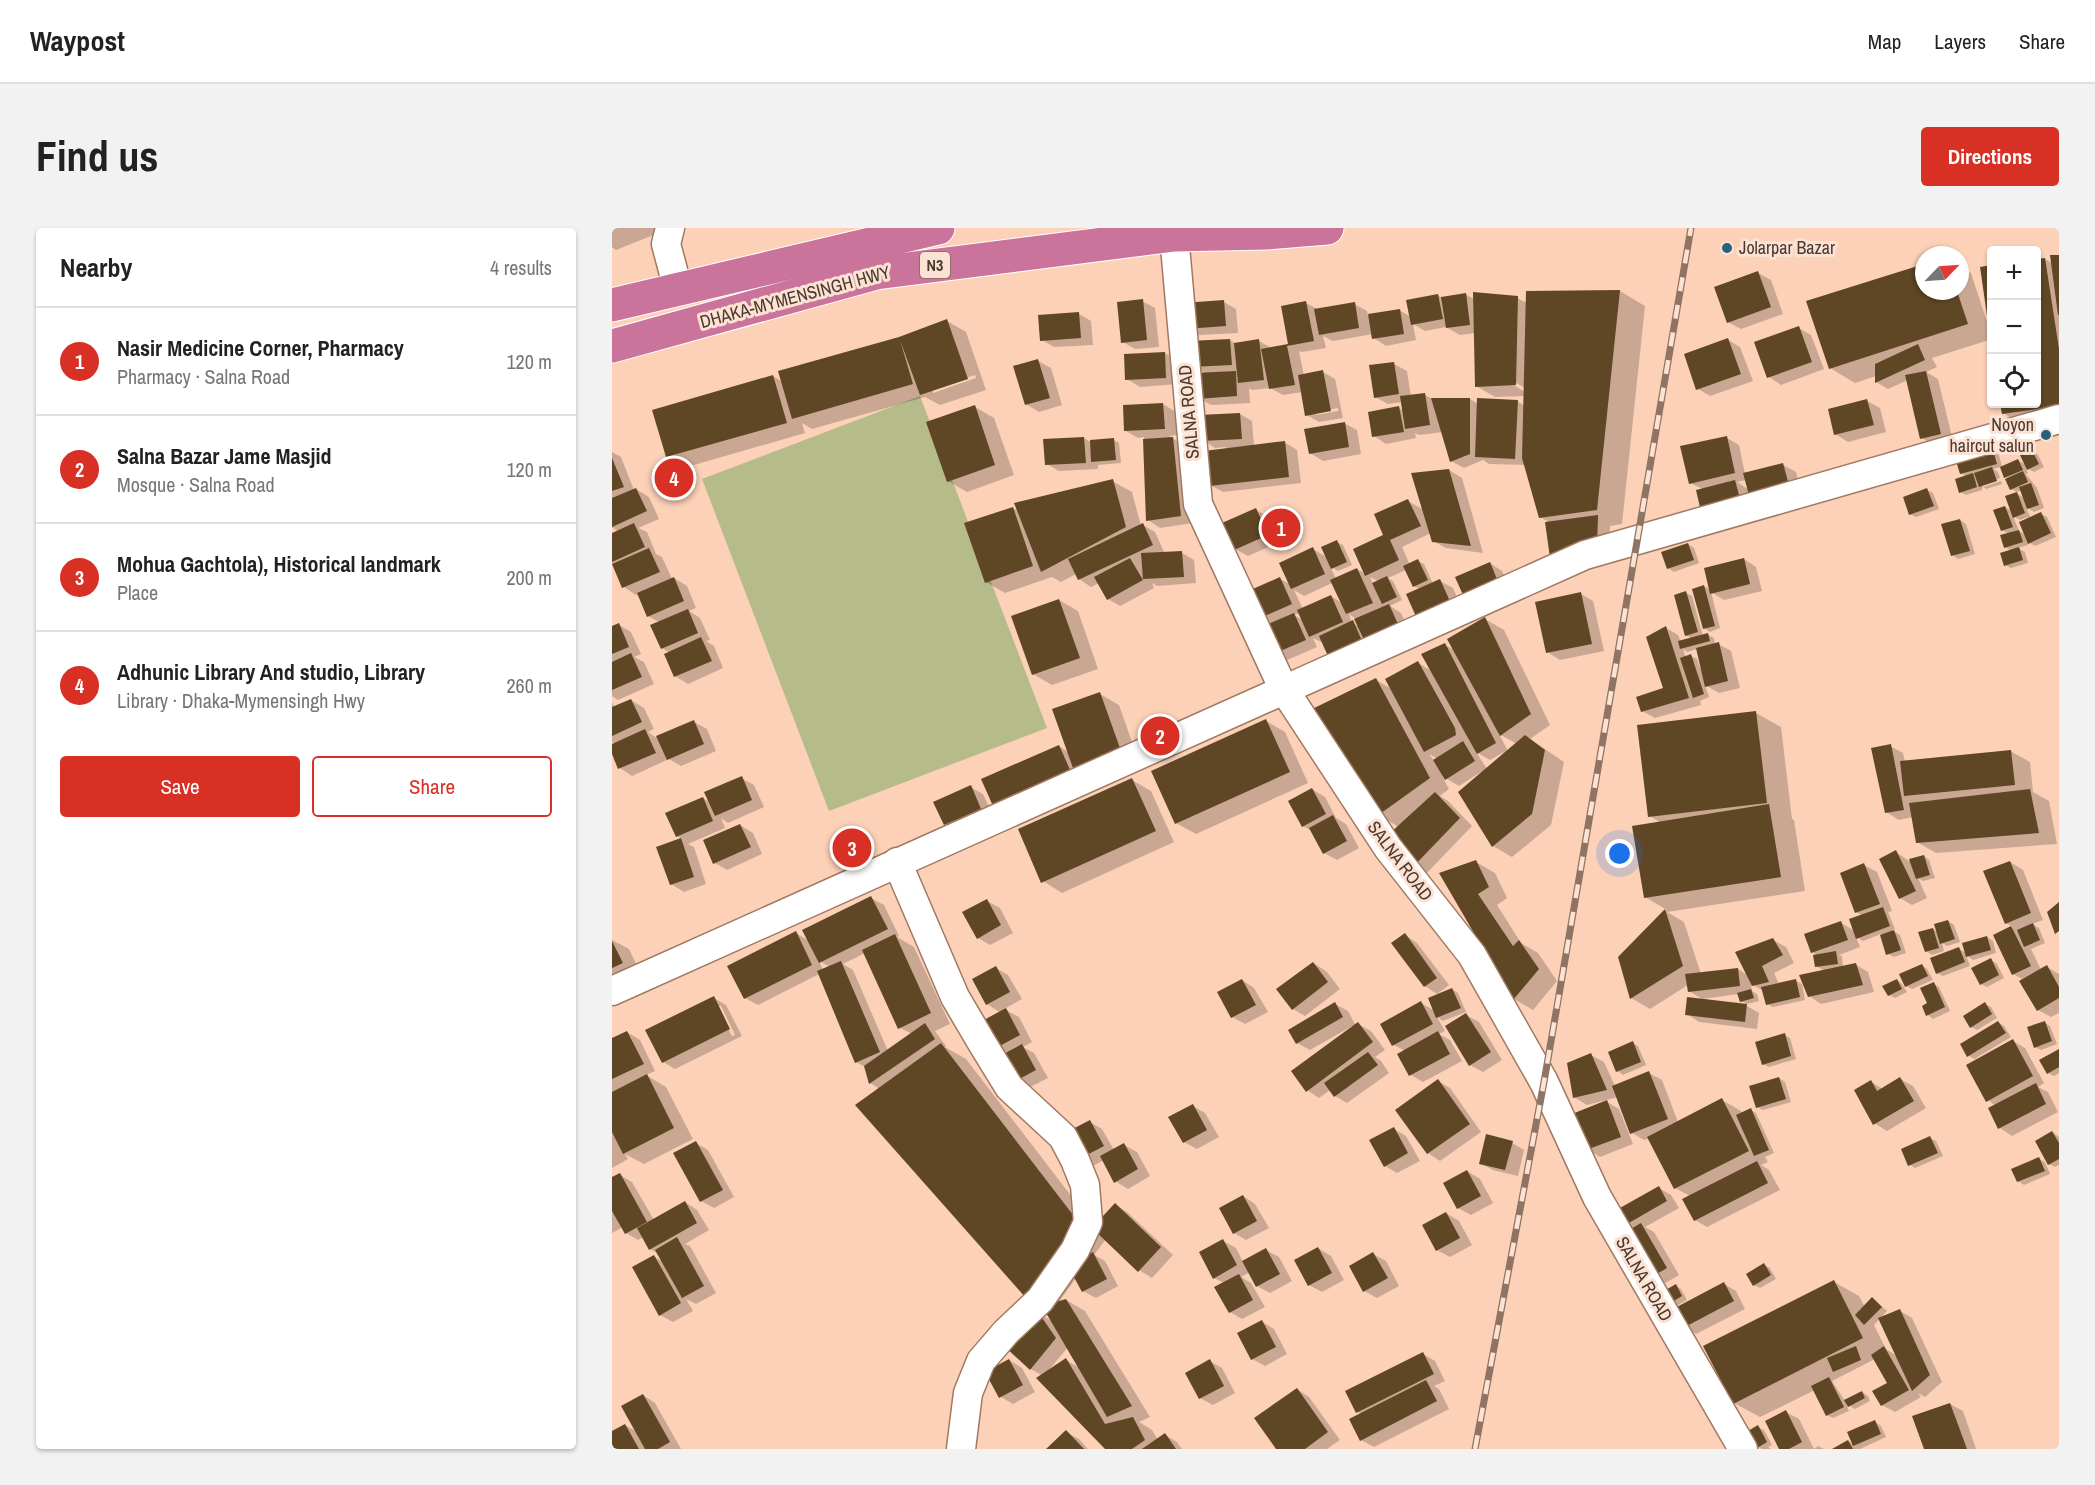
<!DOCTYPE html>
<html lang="en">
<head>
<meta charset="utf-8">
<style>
  body { margin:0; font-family:"Archivo Narrow",sans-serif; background:#f2f2f2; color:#222 }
  .controls { position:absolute; right:18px; top:18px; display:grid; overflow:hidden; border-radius:6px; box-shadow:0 2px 4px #0004 }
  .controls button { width:54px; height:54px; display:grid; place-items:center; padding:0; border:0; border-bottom:2px solid #e0e0e0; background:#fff; color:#222; font:30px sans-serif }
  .compass { position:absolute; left:1303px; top:18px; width:54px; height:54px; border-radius:50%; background:#fff; box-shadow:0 2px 4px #0004; rotate:65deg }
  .you { position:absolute; left:1008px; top:626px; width:21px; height:21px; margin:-15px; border:4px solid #fff; border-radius:50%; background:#1a73e8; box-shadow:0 0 0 9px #1a73e833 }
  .badge { display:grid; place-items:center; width:39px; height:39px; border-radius:50%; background:#d93025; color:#fff; font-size:20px; font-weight:700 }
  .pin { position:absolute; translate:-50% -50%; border:3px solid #fff; box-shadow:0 2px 6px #0006 }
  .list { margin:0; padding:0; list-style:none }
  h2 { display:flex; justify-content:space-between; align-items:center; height:78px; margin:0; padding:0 24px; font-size:26px }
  h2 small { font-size:20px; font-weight:400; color:#767676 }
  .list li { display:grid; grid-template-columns:39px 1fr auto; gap:18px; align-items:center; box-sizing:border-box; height:108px; padding:0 24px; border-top:2px solid #e0e0e0 }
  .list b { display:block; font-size:22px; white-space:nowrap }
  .list p { margin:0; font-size:20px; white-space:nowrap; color:#767676 }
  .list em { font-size:20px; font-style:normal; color:#767676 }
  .actions { display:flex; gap:12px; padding:18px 24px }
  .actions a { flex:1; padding:14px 0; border:2px solid #d93025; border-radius:6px; text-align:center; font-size:21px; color:#d93025 }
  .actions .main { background:#d93025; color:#fff }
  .icon { flex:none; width:33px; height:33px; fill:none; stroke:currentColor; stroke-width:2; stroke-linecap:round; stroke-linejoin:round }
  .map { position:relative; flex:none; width:1447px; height:1221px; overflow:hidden; border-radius:6px }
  header { display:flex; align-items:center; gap:36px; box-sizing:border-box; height:84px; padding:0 30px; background:#fff; border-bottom:2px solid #e0e0e0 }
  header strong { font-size:28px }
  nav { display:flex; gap:33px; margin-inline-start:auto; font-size:21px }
  .intro { display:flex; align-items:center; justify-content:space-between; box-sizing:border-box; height:144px; padding:0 36px }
  h1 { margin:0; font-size:42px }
  .button { padding:15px 27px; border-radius:6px; background:#d93025; color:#fff; font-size:21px; font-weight:700 }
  main { display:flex; gap:36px; padding:0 36px }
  aside { flex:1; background:#fff; border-radius:6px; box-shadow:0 2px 4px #0004 }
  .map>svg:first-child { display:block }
</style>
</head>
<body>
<header>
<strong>Waypost</strong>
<nav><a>Map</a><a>Layers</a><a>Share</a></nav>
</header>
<div class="intro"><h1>Find us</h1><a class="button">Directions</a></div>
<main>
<aside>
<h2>Nearby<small>4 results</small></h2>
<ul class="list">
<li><span class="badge">1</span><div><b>Nasir Medicine Corner, Pharmacy</b><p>Pharmacy · Salna Road</p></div><em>120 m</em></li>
<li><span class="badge">2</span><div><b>Salna Bazar Jame Masjid</b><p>Mosque · Salna Road</p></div><em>120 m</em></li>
<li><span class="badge">3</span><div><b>Mohua Gachtola), Historical landmark</b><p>Place</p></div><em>200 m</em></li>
<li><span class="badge">4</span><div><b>Adhunic Library And studio, Library</b><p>Library · Dhaka-Mymensingh Hwy</p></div><em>260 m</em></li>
</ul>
<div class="actions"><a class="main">Save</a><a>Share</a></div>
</aside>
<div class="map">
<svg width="1447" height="1221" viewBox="0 0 1447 1221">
  <rect width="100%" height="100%" fill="#fcd1b8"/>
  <path fill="#b6bb8a" d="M 308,168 L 435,500 L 217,583 L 90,251 Z"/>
  <g fill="#0003" fill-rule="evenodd">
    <path d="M 0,0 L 59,0 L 4,22 L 0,19 Z"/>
    <path d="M 1447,28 L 1447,196 L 1416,200 L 1391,185 L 1390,176 L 1424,176 L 1433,31 L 1441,36 L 1440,29 Z"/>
    <path d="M 1312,37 L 1312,63 L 1348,63 L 1348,38 L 1359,45 L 1376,97 L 1378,96 L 1380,39 L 1380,111 L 1320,130 L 1325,139 L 1314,144 L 1326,151 L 1341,213 L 1322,217 L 1310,210 L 1296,152 L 1276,161 L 1264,154 L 1264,148 L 1243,155 L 1218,140 L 1196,74 Z"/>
    <path d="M 1146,45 L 1159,52 L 1171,86 L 1129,101 L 1116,94 Z"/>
    <path d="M 1008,63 L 1033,78 L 1010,296 L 998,298 L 997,327 L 928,289 L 914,237 L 877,236 L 871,232 L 852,240 L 839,233 L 831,204 L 807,207 L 803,205 L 804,210 L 774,216 L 762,208 L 787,180 L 792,183 L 791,174 L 776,176 L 763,169 L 782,136 L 795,143 L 799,169 L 813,167 L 822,172 L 858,171 L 866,176 L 905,173 L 913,178 L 913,168 L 883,169 L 864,158 L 863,105 L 848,107 L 834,99 L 813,103 L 801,96 L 804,112 L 774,118 L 762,110 L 761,106 L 721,113 L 711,108 L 714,120 L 690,124 L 687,123 L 692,148 L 711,144 L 723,151 L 731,190 L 707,194 L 695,187 L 691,164 L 671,167 L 658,160 L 640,162 L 637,160 L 638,175 L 599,177 L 586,170 L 594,146 L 581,138 L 618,112 L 624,116 L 647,113 L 660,120 L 675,117 L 678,119 L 670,79 L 694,75 L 707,82 L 742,76 L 755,83 L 756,88 L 787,82 L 799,89 L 826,67 L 830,70 L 853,66 L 862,71 L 905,70 L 915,75 ZM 899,152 L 913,160 L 913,164 L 897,154 ZM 726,180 L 726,183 L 704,187 L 704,184 Z"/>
    <path d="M 530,73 L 543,80 L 547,119 L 523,121 L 511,114 Z"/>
    <path d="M 612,74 L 624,81 L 626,105 L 587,107 L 574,100 Z"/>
    <path d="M 467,86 L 479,93 L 481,117 L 442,119 L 430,112 Z"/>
    <path d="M 335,93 L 354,104 L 374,162 L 328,177 L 313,169 L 200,201 L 190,195 L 193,205 L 75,239 L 55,228 L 161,148 L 171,154 ZM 363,147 L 364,150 L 321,165 L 321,161 Z"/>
    <path d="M 1187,100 L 1199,107 L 1212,141 L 1169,157 L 1157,149 Z"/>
    <path d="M 1116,112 L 1128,119 L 1141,153 L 1098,168 L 1086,161 Z"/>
    <path d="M 553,125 L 565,132 L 566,156 L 528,159 L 515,151 Z"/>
    <path d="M 426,133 L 439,140 L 450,177 L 427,184 L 414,176 Z"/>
    <path d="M 1255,173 L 1268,180 L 1274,204 L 1236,214 L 1223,206 Z"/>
    <path d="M 551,176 L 564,184 L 565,207 L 557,208 L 573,218 L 581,295 L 548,300 L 536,292 L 532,209 L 526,210 L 514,203 Z"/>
    <path d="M 363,179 L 382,190 L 402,247 L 355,264 L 336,253 Z"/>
    <path d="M 628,186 L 640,193 L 642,218 L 672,214 L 685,222 L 689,255 L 611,264 L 598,257 L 614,219 L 603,220 L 591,212 Z"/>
    <path d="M 732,195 L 745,202 L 749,226 L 711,233 L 698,225 Z"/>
    <path d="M 472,210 L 480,215 L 502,212 L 507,215 L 509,235 L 486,237 L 486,241 L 447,243 L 435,236 Z"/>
    <path d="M 1115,210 L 1127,217 L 1133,246 L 1171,237 L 1184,244 L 1190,268 L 1142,285 L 1078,255 ZM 1134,252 L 1137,262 L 1125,254 Z"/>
    <path d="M 1420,223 L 1426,227 L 1432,239 L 1422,244 L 1413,239 L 1416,245 L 1414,246 L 1425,260 L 1432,280 L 1422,284 L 1414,279 L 1419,291 L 1429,286 L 1435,289 L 1444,309 L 1423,318 L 1415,313 L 1416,317 L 1406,320 L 1413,324 L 1416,335 L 1399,340 L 1393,337 L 1400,323 L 1393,319 L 1397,306 L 1390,302 L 1393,279 L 1400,283 L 1404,265 L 1412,270 L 1410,262 L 1405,264 L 1399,261 L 1397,251 L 1394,249 L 1389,239 L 1381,241 L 1386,244 L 1388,250 L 1371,256 L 1370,262 L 1354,267 L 1348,264 L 1355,249 L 1349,245 L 1381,224 L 1387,227 L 1390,239 L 1406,232 L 1414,237 ZM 1401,288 L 1408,292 L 1416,289 L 1414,307 L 1407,303 Z"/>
    <path d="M 0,224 L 9,229 L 22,262 L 24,261 L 37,269 L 47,291 L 26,300 L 35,304 L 44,326 L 50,329 L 60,351 L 62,350 L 75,358 L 84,380 L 77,383 L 88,390 L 98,412 L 94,413 L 102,418 L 111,440 L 76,456 L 63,448 L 58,425 L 50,420 L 47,394 L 36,388 L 26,366 L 24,367 L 12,359 L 3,338 L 0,337 L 0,307 L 7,304 L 0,299 Z"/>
    <path d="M 837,242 L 850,250 L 871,325 L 834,320 L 821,313 L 819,305 L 790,319 L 798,337 L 806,333 L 812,336 L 821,356 L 828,353 L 841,360 L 852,385 L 802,358 L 794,342 L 776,350 L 781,353 L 790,372 L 778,378 L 789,385 L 801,410 L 711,415 L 701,410 L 705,419 L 673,433 L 647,390 L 668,351 L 678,356 L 701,321 L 716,330 L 725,314 L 731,317 L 740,337 L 726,343 L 718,338 L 724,351 L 745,341 L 754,346 L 773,308 L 796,273 L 812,282 ZM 758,349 L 766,353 L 761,356 ZM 720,355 L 730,375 L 719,368 L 691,381 L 682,362 L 692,368 ZM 688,385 L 691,392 L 682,387 ZM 737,386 L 744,391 L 747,398 L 740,395 Z"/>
    <path d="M 500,253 L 520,264 L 529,298 L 531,297 L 543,304 L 553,326 L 570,325 L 582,332 L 584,355 L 545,358 L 540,355 L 542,360 L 508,378 L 496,371 L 487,355 L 479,359 L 467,351 L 464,346 L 449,354 L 440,349 L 393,365 L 374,354 L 400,280 L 408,284 Z"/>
    <path d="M 1389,253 L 1390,256 L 1374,261 L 1371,259 Z"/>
    <path d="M 1315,262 L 1321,265 L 1327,281 L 1304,289 L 1298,286 Z"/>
    <path d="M 644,282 L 657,289 L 668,314 L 636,328 L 623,321 Z"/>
    <path d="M 1348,292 L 1354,296 L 1363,326 L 1346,331 L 1340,327 Z"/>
    <path d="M 1076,316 L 1082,320 L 1087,335 L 1062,344 L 1056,340 Z"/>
    <path d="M 1132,331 L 1144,339 L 1150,363 L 1112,372 L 1099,364 L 1108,400 L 1098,404 L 1092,400 L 1092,358 L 1099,362 Z"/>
    <path d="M 878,335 L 890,343 L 901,368 L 869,383 Z"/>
    <path d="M 1074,365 L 1080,368 L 1091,408 L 1096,407 L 1102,410 L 1103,417 L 1106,416 L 1119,423 L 1128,460 L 1107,465 L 1093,457 L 1097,469 L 1088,473 L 1089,477 L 1043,490 L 1030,483 L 1053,461 L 1054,400 L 1066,407 L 1069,414 L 1081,411 L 1074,407 ZM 1071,421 L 1075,424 L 1085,421 L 1090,440 L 1088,440 L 1085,431 L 1079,428 L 1074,430 Z"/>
    <path d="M 969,366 L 981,373 L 992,423 L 948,432 L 935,424 Z"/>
    <path d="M 447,372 L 466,383 L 486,441 L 440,457 L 421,446 Z"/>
    <path d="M 873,391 L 892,402 L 938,497 L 918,511 L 952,534 L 939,597 L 900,629 L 881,618 L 869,544 L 847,558 L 830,548 L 837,561 L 828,568 L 836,573 L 860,598 L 812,648 L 787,599 L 766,587 L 764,452 L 780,461 L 806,435 L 820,443 L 833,417 L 844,423 ZM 887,506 L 905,516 L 896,523 ZM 894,523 L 875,541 L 864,524 L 878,532 ZM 817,526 L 826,531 L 822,533 Z"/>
    <path d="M 7,397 L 19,404 L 29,426 L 22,429 L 32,434 L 42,456 L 6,472 L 0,468 L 0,400 Z"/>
    <path d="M 488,466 L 507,477 L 527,534 L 394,584 L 447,518 L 456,524 Z"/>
    <path d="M 19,472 L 32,480 L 42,501 L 36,504 L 45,510 L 82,494 L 95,501 L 104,523 L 69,538 L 57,531 L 20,548 L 8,540 L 0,522 L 0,517 L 4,516 L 0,514 L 0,474 L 3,480 Z"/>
    <path d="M 1144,485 L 1169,499 L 1180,591 L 1182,592 L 1193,663 L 1055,684 L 1072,694 L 1089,746 L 1126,741 L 1137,748 L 1161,712 L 1174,719 L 1182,735 L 1162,745 L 1167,756 L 1184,753 L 1190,756 L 1193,772 L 1161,779 L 1155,776 L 1152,763 L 1139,756 L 1140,763 L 1145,766 L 1147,773 L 1135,776 L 1129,773 L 1127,766 L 1090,771 L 1077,763 L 1076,757 L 1038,781 L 1019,770 L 1007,730 L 1055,682 L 1033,669 L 1049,595 L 1038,588 Z"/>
    <path d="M 654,493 L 673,504 L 696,555 L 584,606 L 564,595 Z"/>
    <path d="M 1278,518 L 1291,525 L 1293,534 L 1398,523 L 1418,534 L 1421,564 L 1437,573 L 1445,616 L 1324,625 L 1305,614 L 1301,589 L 1287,592 L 1274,584 Z"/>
    <path d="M 129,550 L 142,557 L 152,579 L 116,595 L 109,590 L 113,600 L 76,616 L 82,619 L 94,656 L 72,664 L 59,656 L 46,619 L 70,611 L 65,608 L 91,570 L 99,575 Z"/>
    <path d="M 520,552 L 539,563 L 562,614 L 450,665 L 431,653 Z"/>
    <path d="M 358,559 L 371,566 L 381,588 L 346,603 L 333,596 Z"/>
    <path d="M 700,561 L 713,569 L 724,590 L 734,596 L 747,620 L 725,632 L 712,625 L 700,603 L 691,598 Z"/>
    <path d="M 128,597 L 141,605 L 150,626 L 115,642 L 103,635 Z"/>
    <path d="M 1284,624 L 1297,633 L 1312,628 L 1317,632 L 1323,650 L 1311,653 L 1306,650 L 1315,670 L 1300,677 L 1288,670 Z"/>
    <path d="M 864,634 L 883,645 L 895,670 L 885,677 L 909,715 L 926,725 L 945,753 L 921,782 L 902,771 L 829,646 Z"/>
    <path d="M 1398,634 L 1411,642 L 1431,692 L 1420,696 L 1427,700 L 1433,715 L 1419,721 L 1429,742 L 1435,739 L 1447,746 L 1447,785 L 1439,789 L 1426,782 L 1412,752 L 1401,746 L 1383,708 L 1401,699 L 1394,695 Z"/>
    <path d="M 1252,637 L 1265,644 L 1280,683 L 1276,684 L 1283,701 L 1280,702 L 1288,707 L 1294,725 L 1282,729 L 1276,726 L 1269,706 L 1251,713 L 1244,709 L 1248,719 L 1227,727 L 1230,728 L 1231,739 L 1243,736 L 1256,744 L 1262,764 L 1209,776 L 1197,768 L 1213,743 L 1204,738 L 1206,728 L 1200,724 L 1229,695 L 1243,703 L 1251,688 L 1244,684 Z"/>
    <path d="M 259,670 L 272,677 L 287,708 L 285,709 L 302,719 L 338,796 L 323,803 L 334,818 L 333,819 L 354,831 L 483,999 L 503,977 L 515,984 L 561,1027 L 540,1050 L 527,1042 L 494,1011 L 482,1027 L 493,1033 L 506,1058 L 484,1070 L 471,1063 L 464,1050 L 446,1075 L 454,1072 L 473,1083 L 538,1189 L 527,1194 L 540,1202 L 546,1212 L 553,1207 L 565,1214 L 570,1221 L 496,1221 L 431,1148 L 419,1141 L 393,1117 L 427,1085 L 441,1094 L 268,861 L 258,855 L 253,839 L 244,834 L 207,746 L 146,777 L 133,770 L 184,705 L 197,713 ZM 253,725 L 288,800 L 300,806 L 276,823 L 241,742 L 231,736 ZM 207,733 L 218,739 L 211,742 ZM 456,1119 L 468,1140 L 454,1132 L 436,1143 Z"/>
    <path d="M 375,673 L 388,680 L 401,705 L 378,717 L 366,710 Z"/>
    <path d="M 1336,693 L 1342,697 L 1348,714 L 1335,718 L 1330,715 L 1332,723 L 1320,727 L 1314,723 L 1321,701 L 1326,704 Z"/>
    <path d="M 793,707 L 805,715 L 837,757 L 825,766 L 813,758 Z"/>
    <path d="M 1375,709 L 1381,713 L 1384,725 L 1361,732 L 1354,727 L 1358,738 L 1331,748 L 1325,745 L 1347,721 L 1354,725 Z"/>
    <path d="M 0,712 L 17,721 L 29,746 L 0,760 Z"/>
    <path d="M 1379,732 L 1385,736 L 1392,750 L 1375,759 L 1369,756 Z"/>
    <path d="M 701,735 L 714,743 L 728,761 L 693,788 L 681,781 Z"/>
    <path d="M 1310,737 L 1315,741 L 1321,752 L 1300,761 L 1294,758 Z"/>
    <path d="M 384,740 L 396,747 L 410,771 L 392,781 L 407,789 L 420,814 L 411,819 L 422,825 L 436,850 L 414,861 L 396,825 L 385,819 L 389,785 L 375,776 Z"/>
    <path d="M 630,752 L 642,760 L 656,784 L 633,796 L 620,789 Z"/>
    <path d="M 1285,752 L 1290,756 L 1295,764 L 1283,770 L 1277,767 Z"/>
    <path d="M 1322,756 L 1327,759 L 1338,783 L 1321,791 L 1316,787 L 1312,779 L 1317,776 Z"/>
    <path d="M 840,761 L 846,765 L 854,784 L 831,793 L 825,789 L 833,803 L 827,806 L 838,812 L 850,833 L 811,854 L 799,847 L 793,823 L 782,817 L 809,775 L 823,783 Z"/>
    <path d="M 102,770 L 114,777 L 130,808 L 63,841 L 51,834 ZM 105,778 L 109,778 L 123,807 L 120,808 Z"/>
    <path d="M 723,776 L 736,783 L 744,798 L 746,796 L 759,803 L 773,822 L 763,829 L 769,833 L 777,845 L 735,875 L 723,868 L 718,862 L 707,870 L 695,862 L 743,798 L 742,797 L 698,822 L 685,815 Z"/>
    <path d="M 1373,776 L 1379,779 L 1385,790 L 1365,802 L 1359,799 Z"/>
    <path d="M 1135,778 L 1147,785 L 1145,801 L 1087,794 L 1075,786 Z"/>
    <path d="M 854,787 L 867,794 L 890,832 L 871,844 L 858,837 Z"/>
    <path d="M 1386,794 L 1392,798 L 1399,809 L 1364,830 L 1365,832 L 1357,828 Z"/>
    <path d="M 1432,794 L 1438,798 L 1445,816 L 1429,822 L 1423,819 Z"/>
    <path d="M 15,804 L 28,812 L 43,843 L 34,847 L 54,859 L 81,911 L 32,936 L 13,926 L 16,931 L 0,940 L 0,812 Z"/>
    <path d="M 1172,807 L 1178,810 L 1184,831 L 1157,839 L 1151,836 Z"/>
    <path d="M 1401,813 L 1413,820 L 1432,855 L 1426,859 L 1436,864 L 1446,884 L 1400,908 L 1388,900 L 1378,881 L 1384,878 L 1376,872 Z"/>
    <path d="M 1021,815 L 1026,818 L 1034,837 L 1011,847 L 1006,843 L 998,825 Z"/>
    <path d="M 1447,823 L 1447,845 L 1442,848 L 1436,845 L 1429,833 Z"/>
    <path d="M 979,827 L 992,834 L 1003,858 L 1037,845 L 1050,852 L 1066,894 L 1110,872 L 1129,883 L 1131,886 L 1139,882 L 1144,885 L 1162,925 L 1153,929 L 1156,934 L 1149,937 L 1157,942 L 1168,962 L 1095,999 L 1083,992 L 1078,968 L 1063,960 L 1038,910 L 1032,912 L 1020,905 L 1006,869 L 975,877 L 962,869 Z"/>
    <path d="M 1167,850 L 1173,854 L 1179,874 L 1151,882 L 1145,879 Z"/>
    <path d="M 1288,851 L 1301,858 L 1314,880 L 1275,903 L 1262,895 L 1259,854 L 1271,861 Z"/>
    <path d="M 826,853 L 838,860 L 869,904 L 828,933 L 816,925 Z"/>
    <path d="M 995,874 L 1007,881 L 1021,916 L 988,929 L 975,921 Z"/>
    <path d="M 581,878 L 593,885 L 607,909 L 585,921 L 572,914 Z"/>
    <path d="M 478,894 L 490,901 L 502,922 L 512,917 L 525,924 L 538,948 L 516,961 L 503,953 L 492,932 L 481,938 L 469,930 Z"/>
    <path d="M 782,901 L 794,908 L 808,933 L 785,945 L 773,938 Z"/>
    <path d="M 1440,904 L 1447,909 L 1447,937 L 1443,939 L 1437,936 Z"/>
    <path d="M 1318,910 L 1324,913 L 1331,928 L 1303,940 L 1298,937 Z"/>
    <path d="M 84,915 L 96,922 L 122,969 L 102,980 L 89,973 Z"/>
    <path d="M 900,915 L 912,922 L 906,948 L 881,942 L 868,935 Z"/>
    <path d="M 1427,931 L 1433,934 L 1438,946 L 1412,957 L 1406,953 Z"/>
    <path d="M 855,943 L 868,951 L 881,975 L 859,987 L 846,980 Z"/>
    <path d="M 8,947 L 20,954 L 42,992 L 73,974 L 85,982 L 97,1002 L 73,1016 L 78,1018 L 104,1065 L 84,1076 L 74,1071 L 81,1083 L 61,1094 L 48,1087 L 42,1029 L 52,1034 L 47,1026 L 38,1021 L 31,1009 L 26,1012 L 14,1005 L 11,999 L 0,1005 L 0,951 Z"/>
    <path d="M 1047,960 L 1059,967 L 1067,980 L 1033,999 L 1042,1004 L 1067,1047 L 1050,1057 L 1009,999 Z"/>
    <path d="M 631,968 L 643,976 L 657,1000 L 634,1012 L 622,1005 Z"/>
    <path d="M 834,985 L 847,993 L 860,1017 L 838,1029 L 825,1022 Z"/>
    <path d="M 611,1013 L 624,1020 L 631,1034 L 654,1022 L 667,1029 L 680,1053 L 658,1065 L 645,1058 L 638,1044 L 629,1049 L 639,1055 L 653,1079 L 630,1091 L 618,1084 L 612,1055 L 602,1050 Z"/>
    <path d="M 706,1020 L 719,1028 L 732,1052 L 710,1064 L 697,1057 Z"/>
    <path d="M 761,1026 L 774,1033 L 787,1058 L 765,1070 L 752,1063 Z"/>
    <path d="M 1152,1037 L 1158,1040 L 1164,1051 L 1148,1060 L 1142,1057 Z"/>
    <path d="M 1222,1054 L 1247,1068 L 1253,1079 L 1261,1071 L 1275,1083 L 1262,1097 L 1274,1121 L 1285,1128 L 1288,1083 L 1300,1090 L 1330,1154 L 1313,1169 L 1306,1165 L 1309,1169 L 1283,1184 L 1270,1177 L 1277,1155 L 1263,1131 L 1220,1153 L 1233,1173 L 1250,1164 L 1256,1168 L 1258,1173 L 1243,1181 L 1234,1176 L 1237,1183 L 1221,1190 L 1215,1187 L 1203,1162 L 1148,1189 L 1122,1175 Z"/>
    <path d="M 1112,1056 L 1124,1063 L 1133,1081 L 1084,1106 L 1072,1099 Z"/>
    <path d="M 1064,1058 L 1069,1061 L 1075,1072 L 1059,1081 Z"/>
    <path d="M 650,1094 L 662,1101 L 675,1126 L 653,1138 L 640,1131 Z"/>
    <path d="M 811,1126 L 823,1133 L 833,1153 L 822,1158 L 827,1161 L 837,1181 L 762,1219 L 749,1212 L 750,1186 L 745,1184 Z"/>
    <path d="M 397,1132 L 410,1140 L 423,1164 L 401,1176 L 389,1169 Z"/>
    <path d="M 597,1133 L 610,1140 L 623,1165 L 601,1177 L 588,1170 Z"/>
    <path d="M 685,1161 L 697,1169 L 728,1212 L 715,1221 L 666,1221 Z"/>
    <path d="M 31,1167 L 43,1175 L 69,1221 L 0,1221 L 0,1205 L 13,1197 L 25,1204 Z"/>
    <path d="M 1338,1176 L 1351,1183 L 1364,1221 L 1314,1221 Z"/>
    <path d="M 1174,1184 L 1187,1191 L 1202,1221 L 1206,1218 L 1212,1221 L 1169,1221 Z"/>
    <path d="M 1263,1194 L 1269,1198 L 1274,1209 L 1248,1221 L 1223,1221 L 1236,1213 L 1242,1217 Z"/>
    <path d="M 1146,1199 L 1152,1202 L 1160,1217 L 1156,1219 L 1159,1221 L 1150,1221 L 1146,1219 Z"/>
    <path d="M 454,1204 L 467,1211 L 476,1221 L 436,1221 Z"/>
  </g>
  <g fill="#5f4625">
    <path d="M 1438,27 L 1447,27 L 1447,87 L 1446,87 Z"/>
    <path d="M 1433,30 L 1447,121 L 1447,178 L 1390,186 L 1388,176 L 1424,176 L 1424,31 Z"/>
    <path d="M 1312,36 L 1312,63 L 1345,63 L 1356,96 L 1217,141 L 1194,73 Z"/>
    <path d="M 1380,37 L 1380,108 L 1378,108 L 1368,39 Z"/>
    <path d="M 1146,43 L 1159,79 L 1115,95 L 1102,59 Z"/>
    <path d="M 1008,62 L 985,282 L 927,290 L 910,230 L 914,63 Z"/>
    <path d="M 861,64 L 906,68 L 904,157 L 863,159 Z"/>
    <path d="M 854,65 L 858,97 L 834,100 L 829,69 Z"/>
    <path d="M 826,66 L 831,91 L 799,97 L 794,72 Z"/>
    <path d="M 531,71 L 535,112 L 509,115 L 505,74 Z"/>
    <path d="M 612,72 L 614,98 L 573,101 L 571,75 Z"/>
    <path d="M 694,73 L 702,113 L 675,118 L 683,157 L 657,161 L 649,121 L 676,116 L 669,78 Z"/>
    <path d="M 743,74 L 747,100 L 707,107 L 702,81 Z"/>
    <path d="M 788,81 L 792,106 L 760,111 L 756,86 Z"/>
    <path d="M 467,84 L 469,110 L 428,113 L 426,87 Z"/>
    <path d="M 335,91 L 356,151 L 308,167 L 288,112 L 301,156 L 180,191 L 166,143 L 287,109 Z"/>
    <path d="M 1187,98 L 1200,134 L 1155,150 L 1142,114 Z"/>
    <path d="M 1116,110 L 1129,146 L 1084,162 L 1072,126 Z"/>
    <path d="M 618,111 L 620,137 L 579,139 L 577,113 Z"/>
    <path d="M 647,111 L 652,152 L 626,155 L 622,115 Z"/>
    <path d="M 1306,116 L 1313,132 L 1263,155 L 1263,136 Z"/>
    <path d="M 553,124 L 554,150 L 513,152 L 512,126 Z"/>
    <path d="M 426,131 L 438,170 L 413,177 L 401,138 Z"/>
    <path d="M 782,134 L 787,166 L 762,170 L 757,137 Z"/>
    <path d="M 711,142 L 719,183 L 693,188 L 686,147 Z"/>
    <path d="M 624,143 L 625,168 L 585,171 L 583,145 Z"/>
    <path d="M 1314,143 L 1329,206 L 1308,211 L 1293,147 Z"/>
    <path d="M 161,147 L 175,195 L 54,229 L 40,182 Z"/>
    <path d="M 813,165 L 818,197 L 793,201 L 788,168 Z"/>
    <path d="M 819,170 L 858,170 L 858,226 L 838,234 Z"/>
    <path d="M 865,170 L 906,172 L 903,231 L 863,229 Z"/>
    <path d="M 1255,171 L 1262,197 L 1222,207 L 1216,181 Z"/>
    <path d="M 551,175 L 553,201 L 512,203 L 511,177 Z"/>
    <path d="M 363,177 L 383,237 L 335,254 L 314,194 Z"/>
    <path d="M 787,178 L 792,204 L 760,209 L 756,184 Z"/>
    <path d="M 628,185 L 630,211 L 589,213 L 587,187 Z"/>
    <path d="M 733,194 L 737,219 L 697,226 L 692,201 Z"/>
    <path d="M 1115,208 L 1123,245 L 1077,256 L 1068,218 Z"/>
    <path d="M 472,209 L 474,235 L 433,237 L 431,211 Z"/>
    <path d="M 561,209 L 569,288 L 534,293 L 531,211 Z"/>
    <path d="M 502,210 L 504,232 L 479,234 L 478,212 Z"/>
    <path d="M 673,213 L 677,249 L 597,258 L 592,223 Z"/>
    <path d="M 1381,222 L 1385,236 L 1348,246 L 1344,233 Z"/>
    <path d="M 1420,222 L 1427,236 L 1415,242 L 1408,227 Z"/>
    <path d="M 0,230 L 12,259 L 0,263 Z"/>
    <path d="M 1406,231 L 1411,242 L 1392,250 L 1388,239 Z"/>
    <path d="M 1171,235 L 1178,261 L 1138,271 L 1131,245 Z"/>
    <path d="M 1380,239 L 1385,253 L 1367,259 L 1362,245 Z"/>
    <path d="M 837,241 L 859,318 L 820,314 L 799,245 Z"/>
    <path d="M 1411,243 L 1416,254 L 1398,262 L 1393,251 Z"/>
    <path d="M 1361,245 L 1365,259 L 1347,265 L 1343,251 Z"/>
    <path d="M 501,251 L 514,299 L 429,344 L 402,275 Z"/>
    <path d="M 1123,252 L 1130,278 L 1090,288 L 1084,262 Z"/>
    <path d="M 1419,255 L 1427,277 L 1415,281 L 1407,259 Z"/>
    <path d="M 24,260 L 35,283 L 0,299 L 0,270 Z"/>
    <path d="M 1315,260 L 1322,278 L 1297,287 L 1291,269 Z"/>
    <path d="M 1405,264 L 1413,285 L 1401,290 L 1393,268 Z"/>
    <path d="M 796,271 L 809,298 L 778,312 L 787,332 L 753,348 L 741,321 L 771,307 L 762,286 Z"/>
    <path d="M 1393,278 L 1401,299 L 1389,303 L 1381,282 Z"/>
    <path d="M 401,279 L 421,338 L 373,355 L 352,295 Z"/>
    <path d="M 644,280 L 656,307 L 622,322 L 610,295 Z"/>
    <path d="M 1429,284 L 1439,305 L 1416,316 L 1407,294 Z"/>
    <path d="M 986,287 L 985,320 L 939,337 L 933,294 Z"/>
    <path d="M 1348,291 L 1358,323 L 1339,328 L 1329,296 Z"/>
    <path d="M 22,295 L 33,319 L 0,334 L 0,305 Z"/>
    <path d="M 531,295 L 541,317 L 466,352 L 456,331 Z"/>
    <path d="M 1407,302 L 1411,314 L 1392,320 L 1388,307 Z"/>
    <path d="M 725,312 L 735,334 L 719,341 L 709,319 Z"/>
    <path d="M 1076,315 L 1082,332 L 1055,341 L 1049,324 Z"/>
    <path d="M 701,319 L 713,346 L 679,361 L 667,335 Z"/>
    <path d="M 1407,319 L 1411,332 L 1392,338 L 1388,325 Z"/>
    <path d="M 37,320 L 48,344 L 10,360 L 0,336 Z"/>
    <path d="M 570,323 L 572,349 L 531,351 L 529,325 Z"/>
    <path d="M 518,330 L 531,352 L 495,372 L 482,349 Z"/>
    <path d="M 1132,330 L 1138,356 L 1098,366 L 1092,340 Z"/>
    <path d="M 806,331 L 816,352 L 801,359 L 791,338 Z"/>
    <path d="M 878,334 L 889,361 L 855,376 L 843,349 Z"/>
    <path d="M 745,340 L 761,375 L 734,386 L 718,352 Z"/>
    <path d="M 775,348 L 785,369 L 770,376 L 760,355 Z"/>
    <path d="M 62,349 L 72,373 L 35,389 L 25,365 Z"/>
    <path d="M 668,349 L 680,376 L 646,391 L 634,364 Z"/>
    <path d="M 828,351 L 840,378 L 806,393 L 794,366 Z"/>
    <path d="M 1092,357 L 1103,398 L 1091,401 L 1080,361 Z"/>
    <path d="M 1074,363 L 1086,404 L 1073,408 L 1062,367 Z"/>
    <path d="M 969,364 L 980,416 L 934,425 L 923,374 Z"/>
    <path d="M 719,367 L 731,394 L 697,409 L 685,382 Z"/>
    <path d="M 447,371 L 468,430 L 420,447 L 399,388 Z"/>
    <path d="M 777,376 L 789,403 L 755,418 L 742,391 Z"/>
    <path d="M 76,381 L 86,405 L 49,421 L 38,397 Z"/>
    <path d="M 682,385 L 694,412 L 659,427 L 647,400 Z"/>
    <path d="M 873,389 L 919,486 L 888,508 L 835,411 Z"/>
    <path d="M 741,392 L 753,420 L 719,435 L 707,408 Z"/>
    <path d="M 7,395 L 17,419 L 0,426 L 0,398 Z"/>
    <path d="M 1054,398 L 1077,470 L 1029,484 L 1024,469 L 1051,460 L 1034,409 Z"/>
    <path d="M 1096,405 L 1098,413 L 1068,421 L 1066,413 Z"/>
    <path d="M 89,409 L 100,433 L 62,449 L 52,426 Z"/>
    <path d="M 1107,414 L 1116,453 L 1093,459 L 1084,420 Z"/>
    <path d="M 833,415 L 884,515 L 865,526 L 809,426 Z"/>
    <path d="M 19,425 L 30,449 L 0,462 L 0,434 Z"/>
    <path d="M 1079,426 L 1092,466 L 1081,470 L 1068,430 Z"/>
    <path d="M 806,433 L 843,500 L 844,507 L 812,524 L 773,451 Z"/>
    <path d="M 764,450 L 818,550 L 765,588 L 696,483 Z"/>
    <path d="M 488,464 L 509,523 L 461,540 L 440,481 Z"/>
    <path d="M 19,471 L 30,494 L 0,508 L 0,479 Z"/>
    <path d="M 1144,483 L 1155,575 L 1036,589 L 1025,497 Z"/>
    <path d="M 654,491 L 678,544 L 563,596 L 539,543 Z"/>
    <path d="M 82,492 L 92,516 L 55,532 L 44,508 Z"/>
    <path d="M 33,501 L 44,525 L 6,541 L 0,526 L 0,516 Z"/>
    <path d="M 913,507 L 933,522 L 920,586 L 880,619 L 846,564 Z"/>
    <path d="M 851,513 L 863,533 L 833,552 L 821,532 Z"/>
    <path d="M 1279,516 L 1292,582 L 1273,585 L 1259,520 Z"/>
    <path d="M 447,517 L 459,544 L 381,578 L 369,551 Z"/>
    <path d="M 1399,522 L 1403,557 L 1292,568 L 1288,533 Z"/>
    <path d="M 130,548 L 140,572 L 103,588 L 92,564 Z"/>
    <path d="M 520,550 L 544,603 L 429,655 L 406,601 Z"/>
    <path d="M 359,557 L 369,581 L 332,597 L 321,574 Z"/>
    <path d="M 700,560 L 714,586 L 690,599 L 676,573 Z"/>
    <path d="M 1418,561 L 1427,605 L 1304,615 L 1297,575 Z"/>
    <path d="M 823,564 L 848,590 L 798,642 L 777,606 Z"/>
    <path d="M 91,569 L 101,593 L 64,609 L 53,585 Z"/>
    <path d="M 1157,576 L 1169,649 L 1032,670 L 1020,598 Z"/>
    <path d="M 721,587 L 735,613 L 711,626 L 697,600 Z"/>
    <path d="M 128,596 L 139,619 L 101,636 L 91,612 Z"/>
    <path d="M 69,610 L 82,649 L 58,657 L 44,619 Z"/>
    <path d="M 1284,622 L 1304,663 L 1287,671 L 1267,631 Z"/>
    <path d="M 1312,627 L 1318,647 L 1304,651 L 1297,631 Z"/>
    <path d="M 864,632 L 877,659 L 866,666 L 901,718 L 907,712 L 927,741 L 901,772 L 827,645 Z"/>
    <path d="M 1398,633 L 1419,685 L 1393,696 L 1371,643 Z"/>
    <path d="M 1252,635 L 1268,676 L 1243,685 L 1228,645 Z"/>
    <path d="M 259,668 L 276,701 L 207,735 L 190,702 Z"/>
    <path d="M 375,671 L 389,697 L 365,711 L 350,684 Z"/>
    <path d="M 1447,674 L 1447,703 L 1443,706 L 1435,684 Z"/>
    <path d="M 1271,679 L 1278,698 L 1244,711 L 1237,691 Z"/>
    <path d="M 1053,681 L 1071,738 L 1018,771 L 1006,729 Z"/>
    <path d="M 1336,692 L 1343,711 L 1328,716 L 1322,696 Z"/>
    <path d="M 1229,693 L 1236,712 L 1199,725 L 1192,706 Z"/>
    <path d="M 1421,695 L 1428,712 L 1412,719 L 1405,702 Z"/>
    <path d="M 1399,698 L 1419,738 L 1400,747 L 1381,707 Z"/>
    <path d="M 1321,700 L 1327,720 L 1313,724 L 1306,704 Z"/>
    <path d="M 1282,702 L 1289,722 L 1274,727 L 1268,707 Z"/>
    <path d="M 184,703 L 200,737 L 132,771 L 115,738 Z"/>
    <path d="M 793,705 L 825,750 L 812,759 L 779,715 Z"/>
    <path d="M 283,706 L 319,785 L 286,801 L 250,722 Z"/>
    <path d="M 1375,708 L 1379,722 L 1354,729 L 1350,715 Z"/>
    <path d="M 1161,710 L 1171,727 L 1150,738 L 1157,754 L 1140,758 L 1123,724 Z"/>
    <path d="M 0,713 L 11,735 L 0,740 Z"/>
    <path d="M 1347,719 L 1353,734 L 1324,746 L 1318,730 Z"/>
    <path d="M 1224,723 L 1226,736 L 1203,739 L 1201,727 Z"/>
    <path d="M 1379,730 L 1387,747 L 1368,757 L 1359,740 Z"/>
    <path d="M 229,733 L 268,824 L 243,835 L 205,743 Z"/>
    <path d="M 701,734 L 716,754 L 680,782 L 664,761 Z"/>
    <path d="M 1244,735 L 1251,757 L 1196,769 L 1187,747 Z"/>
    <path d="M 1310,736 L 1316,748 L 1293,759 L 1287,746 Z"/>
    <path d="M 1435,737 L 1447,759 L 1447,770 L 1425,783 L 1407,753 Z"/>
    <path d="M 384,738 L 398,764 L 374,777 L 360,751 Z"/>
    <path d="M 1126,740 L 1128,758 L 1076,764 L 1073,746 Z"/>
    <path d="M 630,751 L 644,777 L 619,790 L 605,764 Z"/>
    <path d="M 1184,751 L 1188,769 L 1154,777 L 1149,759 Z"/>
    <path d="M 1285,751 L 1290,761 L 1276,768 L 1270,758 Z"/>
    <path d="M 1322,754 L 1333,779 L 1314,788 L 1310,778 L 1315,775 L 1308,760 Z"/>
    <path d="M 840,760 L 849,780 L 824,790 L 816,770 Z"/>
    <path d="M 1139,761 L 1142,770 L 1128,774 L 1125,765 Z"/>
    <path d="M 102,768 L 118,801 L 50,835 L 33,802 Z"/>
    <path d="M 1075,769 L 1135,776 L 1133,794 L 1073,787 Z"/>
    <path d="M 809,773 L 821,796 L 780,818 L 768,796 Z"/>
    <path d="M 723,774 L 731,789 L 684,816 L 676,802 Z"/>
    <path d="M 1373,774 L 1380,786 L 1358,800 L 1351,788 Z"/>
    <path d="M 394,780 L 408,807 L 384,820 L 370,793 Z"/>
    <path d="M 854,785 L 879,824 L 857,838 L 833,798 Z"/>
    <path d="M 1386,793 L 1394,805 L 1355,829 L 1348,816 Z"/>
    <path d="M 1433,793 L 1440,813 L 1422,820 L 1415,799 Z"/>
    <path d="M 746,794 L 761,814 L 694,864 L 679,843 Z"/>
    <path d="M 313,795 L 323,811 L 257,856 L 252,838 Z"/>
    <path d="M 15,803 L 32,836 L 0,851 L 0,810 Z"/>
    <path d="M 826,803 L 838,826 L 797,848 L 785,826 Z"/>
    <path d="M 1173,805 L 1179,828 L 1150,837 L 1143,814 Z"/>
    <path d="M 1401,811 L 1421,848 L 1374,874 L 1354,837 Z"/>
    <path d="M 1021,813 L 1029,834 L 1004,844 L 996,824 Z"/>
    <path d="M 329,815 L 468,996 L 414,1070 L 243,877 Z"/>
    <path d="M 410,816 L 424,842 L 400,855 L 386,829 Z"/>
    <path d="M 1447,821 L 1447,839 L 1435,846 L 1427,832 Z"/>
    <path d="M 756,824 L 766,837 L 722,869 L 712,855 Z"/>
    <path d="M 979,825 L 995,862 L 961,870 L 955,835 Z"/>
    <path d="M 1037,843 L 1056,891 L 1018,906 L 1000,858 Z"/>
    <path d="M 35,846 L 62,900 L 11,926 L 0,904 L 0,864 Z"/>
    <path d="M 1167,849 L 1174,871 L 1144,880 L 1137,858 Z"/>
    <path d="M 1288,849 L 1302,873 L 1261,897 L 1242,862 L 1259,852 L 1265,863 Z"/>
    <path d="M 826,851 L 858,896 L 815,926 L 783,882 Z"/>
    <path d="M 1424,855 L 1434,876 L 1386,901 L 1376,880 Z"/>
    <path d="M 1110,870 L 1137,923 L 1062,961 L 1035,909 Z"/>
    <path d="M 995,872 L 1009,909 L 974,922 L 960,886 Z"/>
    <path d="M 581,876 L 595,902 L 571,915 L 556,889 Z"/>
    <path d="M 1139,880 L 1157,922 L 1142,928 L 1124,887 Z"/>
    <path d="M 478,892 L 492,918 L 467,931 L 453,905 Z"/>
    <path d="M 782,899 L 796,925 L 772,939 L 757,912 Z"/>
    <path d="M 1440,903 L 1447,915 L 1447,931 L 1436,937 L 1423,913 Z"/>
    <path d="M 874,906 L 901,913 L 893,942 L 867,936 Z"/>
    <path d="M 1318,908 L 1326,925 L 1296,938 L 1289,921 Z"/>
    <path d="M 84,913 L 111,962 L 88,974 L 61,925 Z"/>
    <path d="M 512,915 L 526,941 L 502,955 L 488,928 Z"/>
    <path d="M 1427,929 L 1433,943 L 1405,954 L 1399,941 Z"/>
    <path d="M 1145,933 L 1156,955 L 1082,993 L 1070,971 Z"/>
    <path d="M 855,942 L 869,968 L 845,981 L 831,955 Z"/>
    <path d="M 8,945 L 35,994 L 13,1006 L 0,983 L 0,949 Z"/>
    <path d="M 1047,958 L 1055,973 L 1008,1000 L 999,985 Z"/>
    <path d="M 631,967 L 645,993 L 621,1006 L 607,980 Z"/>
    <path d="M 73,973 L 85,995 L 37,1022 L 25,1000 Z"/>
    <path d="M 503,975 L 549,1019 L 526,1044 L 480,1000 Z"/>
    <path d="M 834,984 L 848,1010 L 824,1023 L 810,997 Z"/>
    <path d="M 1029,995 L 1055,1040 L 1036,1051 L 1010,1006 Z"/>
    <path d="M 65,1009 L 92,1058 L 70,1070 L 43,1022 Z"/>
    <path d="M 611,1011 L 625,1037 L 601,1051 L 587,1024 Z"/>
    <path d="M 706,1019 L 720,1045 L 696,1058 L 682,1032 Z"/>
    <path d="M 654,1020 L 668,1046 L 644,1059 L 630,1033 Z"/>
    <path d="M 481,1024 L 495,1051 L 470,1064 L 456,1038 Z"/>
    <path d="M 761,1024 L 776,1050 L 751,1064 L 737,1038 Z"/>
    <path d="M 42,1027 L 69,1075 L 47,1088 L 20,1039 Z"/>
    <path d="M 1152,1035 L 1159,1047 L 1141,1058 L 1134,1046 Z"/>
    <path d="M 627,1046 L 641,1072 L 617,1085 L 602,1059 Z"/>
    <path d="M 1222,1052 L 1251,1110 L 1121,1176 L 1091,1118 Z"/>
    <path d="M 1112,1054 L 1122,1073 L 1071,1100 L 1061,1081 Z"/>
    <path d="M 1064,1056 L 1070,1068 L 1052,1079 L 1045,1067 Z"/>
    <path d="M 1260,1069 L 1270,1079 L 1252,1097 L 1243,1087 Z"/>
    <path d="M 454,1071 L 520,1178 L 495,1189 L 430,1078 Z"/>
    <path d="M 1288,1081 L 1318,1147 L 1300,1163 L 1266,1090 Z"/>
    <path d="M 426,1084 L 444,1110 L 418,1142 L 391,1117 Z"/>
    <path d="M 650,1092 L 664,1119 L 639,1132 L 625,1105 Z"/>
    <path d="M 1244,1118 L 1249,1132 L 1221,1144 L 1215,1130 Z"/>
    <path d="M 1272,1118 L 1297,1162 L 1269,1178 L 1260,1163 L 1275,1155 L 1259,1127 Z"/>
    <path d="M 811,1124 L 822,1146 L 744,1185 L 733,1163 Z"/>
    <path d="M 454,1130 L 493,1196 L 521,1189 L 533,1212 L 520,1221 L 493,1221 L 424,1150 Z"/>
    <path d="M 397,1131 L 411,1157 L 387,1170 L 373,1144 Z"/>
    <path d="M 598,1131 L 612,1158 L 587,1171 L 573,1145 Z"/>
    <path d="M 1217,1149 L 1232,1179 L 1214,1188 L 1199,1158 Z"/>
    <path d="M 814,1152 L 825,1173 L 748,1213 L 737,1191 Z"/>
    <path d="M 685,1160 L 716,1204 L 693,1221 L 664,1221 L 642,1190 Z"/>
    <path d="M 1250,1163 L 1253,1170 L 1236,1179 L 1232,1172 Z"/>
    <path d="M 31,1166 L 58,1214 L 46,1221 L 33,1221 L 9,1178 Z"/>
    <path d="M 1338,1175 L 1355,1221 L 1312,1221 L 1300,1188 Z"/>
    <path d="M 1174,1182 L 1190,1214 L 1177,1221 L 1167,1221 L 1153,1193 Z"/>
    <path d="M 1263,1192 L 1269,1206 L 1241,1218 L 1235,1204 Z"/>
    <path d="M 13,1196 L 27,1221 L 0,1221 L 0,1203 Z"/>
    <path d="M 1146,1197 L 1155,1214 L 1145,1220 L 1136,1203 Z"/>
    <path d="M 454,1202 L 472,1221 L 434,1221 Z"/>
    <path d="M 553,1205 L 564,1221 L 530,1221 Z"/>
    <path d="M 1236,1212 L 1241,1221 L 1220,1221 Z"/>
  </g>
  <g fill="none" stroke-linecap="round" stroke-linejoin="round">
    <defs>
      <g id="minor">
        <path d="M 58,0 L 54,16 L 66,61"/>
        <path d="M 562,7 L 586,276 L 671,460 L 776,620 L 860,727 L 932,854 L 985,969 L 1131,1221"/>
        <path d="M 285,634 L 343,769 L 370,815 L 397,859 L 451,909 L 463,932 L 473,957 L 476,994 L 463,1022 L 428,1072 L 394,1104 L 369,1133 L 356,1165 L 349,1221"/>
        <path d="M 0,763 L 973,327 L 1447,191"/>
      </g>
      <g id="highway">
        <path d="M 0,77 L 326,0"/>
        <path d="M 0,118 L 264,45 L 562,7 L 655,5 L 715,0"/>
      </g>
    </defs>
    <use href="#minor" stroke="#a07962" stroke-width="31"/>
    <use href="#highway" stroke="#fff" stroke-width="35"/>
    <use href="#minor" stroke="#fff" stroke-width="28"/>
    <use href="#highway" stroke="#ca739b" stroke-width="33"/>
    <defs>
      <path id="rail" d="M 863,1221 L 932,854 L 1079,0"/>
    </defs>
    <use href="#rail" stroke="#8f7464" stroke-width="7"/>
    <use href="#rail" stroke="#fce2d3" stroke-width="4.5" stroke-dasharray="14" stroke-linecap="butt"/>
  </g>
  <g fill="#29617b" stroke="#fce2d3" stroke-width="2">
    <circle cx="1115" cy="20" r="6"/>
    <circle cx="1434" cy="207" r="6"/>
  </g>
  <g text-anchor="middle" stroke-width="6" stroke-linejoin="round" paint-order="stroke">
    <rect fill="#fce2d3" stroke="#7f6c60" stroke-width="1.5" x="308" y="24" width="30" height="26" rx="4.5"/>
    <g font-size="16" font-weight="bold" fill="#4a392f">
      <text x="323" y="43">N3</text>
    </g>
    <g font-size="18" fill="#4a392f" stroke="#fce2d3" text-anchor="start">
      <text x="1127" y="26">Jolarpar Bazar</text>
      <text x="1422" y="203" text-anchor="end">Noyon<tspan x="1422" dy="21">haircut salun</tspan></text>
    </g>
    <g font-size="18" fill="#4a392f" stroke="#fce2d3">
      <text transform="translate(183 69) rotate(-15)" y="6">DHAKA-MYMENSINGH HWY</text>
      <text transform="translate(577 184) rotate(-95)" y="6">SALNA ROAD</text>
      <text transform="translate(788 633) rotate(53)" y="6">SALNA ROAD</text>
      <text transform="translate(1032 1051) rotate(60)" y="6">SALNA ROAD</text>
    </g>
  </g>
</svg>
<div class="controls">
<button>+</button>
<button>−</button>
<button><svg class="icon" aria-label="locate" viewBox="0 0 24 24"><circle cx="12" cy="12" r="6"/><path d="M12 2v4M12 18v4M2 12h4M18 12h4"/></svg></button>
</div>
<svg class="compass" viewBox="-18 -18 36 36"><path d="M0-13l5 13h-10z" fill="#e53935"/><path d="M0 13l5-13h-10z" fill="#767676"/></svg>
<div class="you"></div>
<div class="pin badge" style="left:669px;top:300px">1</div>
<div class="pin badge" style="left:548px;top:508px">2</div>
<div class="pin badge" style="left:240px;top:620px">3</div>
<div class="pin badge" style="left:62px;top:250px">4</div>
</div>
</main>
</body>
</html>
